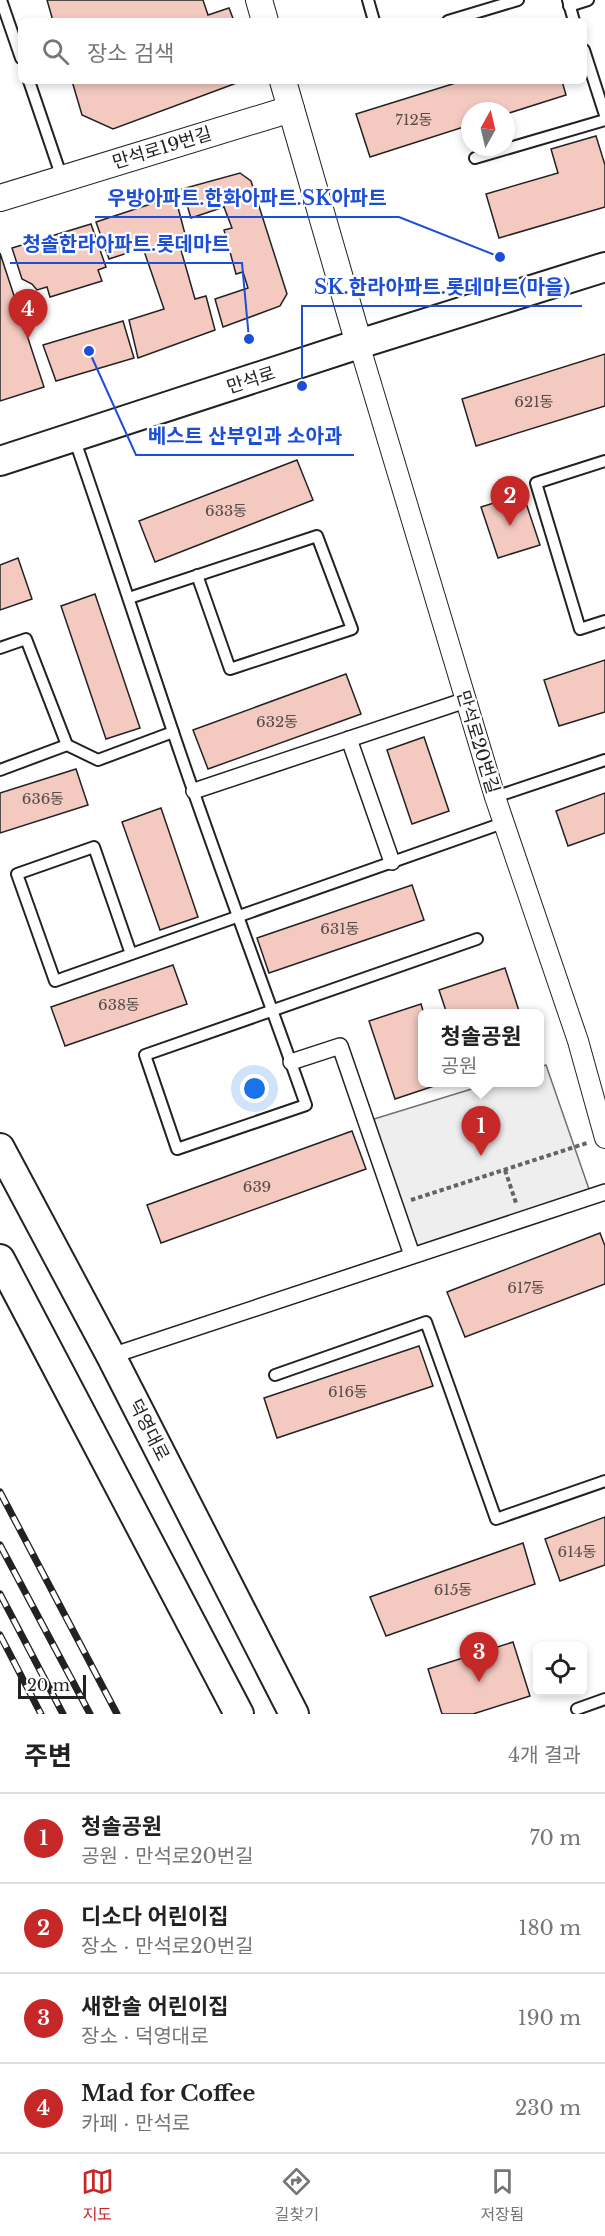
<!DOCTYPE html>
<html lang="ko">
<head>
<meta charset="utf-8">
<style>
  body { margin:0; font-family:"Libre Baskerville","Noto Sans KR",serif; background:#f2f2f2; color:#222 }
  .controls { position:absolute; right:18px; bottom:18px; display:grid; overflow:hidden; border-radius:9px; box-shadow:0 3px 9px #0003 }
  .controls button { width:54px; height:54px; display:grid; place-items:center; padding:0; border:0; border-bottom:2px solid #e0e0e0; background:#fff; color:#222; font:30px sans-serif }
  .compass { position:absolute; left:461px; top:102px; width:54px; height:54px; border-radius:50%; background:#fff; box-shadow:0 3px 9px #0003; rotate:8deg }
  .scale { position:absolute; left:18px; bottom:15px; width:68px; box-sizing:border-box; padding-left:6px; border:3px solid #222; border-top:0; font-size:16px; line-height:21px; white-space:nowrap; color:#222; -webkit-text-stroke:4px #fff; paint-order:stroke }
  .you { position:absolute; left:255px; top:1089px; width:21px; height:21px; margin:-15px; border:4px solid #fff; border-radius:50%; background:#1a73e8; box-shadow:0 0 0 9px #1a73e833 }
  .badge { display:grid; place-items:center; width:39px; height:39px; border-radius:50%; background:#c62828; color:#fff; font-size:20px; font-weight:700 }
  .pin { position:absolute; translate:-50% -50px; filter:drop-shadow(0 2px 3px #0008) }
  .pin::after { content:''; position:absolute; top:32px; width:21px; height:18px; background:inherit; clip-path:polygon(0 0,100% 0,50% 100%) }
  .popup { position:absolute; left:418px; top:1009px; width:126px; height:78px; box-sizing:border-box; display:grid; place-content:center; border-radius:9px; background:#fff; filter:drop-shadow(0 2px 4px #0005); font-size:20px; white-space:nowrap; color:#767676 }
  .popup b { font-size:22px; color:#222 }
  .popup::after { content:''; position:absolute; left:50%; top:100%; margin-left:-12px; border:12px solid transparent; border-top-color:#fff }
  .list { margin:0; padding:0; list-style:none }
  h2 { display:flex; justify-content:space-between; align-items:center; height:78px; margin:0; padding:0 24px; font-size:26px }
  h2 small { font-size:20px; font-weight:400; color:#767676 }
  .list li { display:grid; grid-template-columns:39px 1fr auto; gap:18px; align-items:center; box-sizing:border-box; height:90px; padding:0 24px; border-top:2px solid #e0e0e0 }
  .list b { display:block; font-size:22px; white-space:nowrap }
  .list p { margin:0; font-size:20px; white-space:nowrap; color:#767676 }
  .list em { font-size:20px; font-style:normal; color:#767676 }
  .icon { flex:none; width:33px; height:33px; fill:none; stroke:currentColor; stroke-width:2; stroke-linecap:round; stroke-linejoin:round }
  .map { position:relative; flex:none; width:605px; height:1714px; overflow:hidden }
  .search { position:absolute; background:#fff; box-shadow:0 3px 9px #0003; left:18px; right:18px; top:18px; height:66px; display:flex; align-items:center; gap:15px; box-sizing:border-box; padding:0 21px; border-radius:9px; color:#767676; font-size:22px }
  .sheet { height:438px; background:#fff }
  nav { display:flex; justify-content:space-around; align-items:center; box-sizing:border-box; height:84px; border-top:2px solid #e0e0e0; background:#fff; font-size:16px; color:#767676 }
  nav a { display:grid; justify-items:center; gap:3px }
  nav .on { color:#c62828 }
  .map>svg:first-child { display:block }
</style>
</head>
<body>
<div class="map">
<svg width="605" height="1714" viewBox="0 0 605 1714">
  <rect width="100%" height="100%" fill="#fff"/>
  <path fill="#eee" stroke="#6f6f6f" stroke-width="1.5" d="M 546,1065 L 590,1192 L 414,1250 L 374,1119 L 491,1083 L 540,1082 L 540,1067 Z"/>
  <g fill="#f3c9c0" stroke="#222" stroke-width="1.5">
    <path d="M 47,0 L 203,0 L 208,15 L 229,8 L 234,21 L 53,21 Z"/>
    <path d="M 72,81 L 242,81 L 113,129 L 82,115 Z"/>
    <path d="M 462,81 L 562,81 L 566,95 L 506,114 L 506,111 L 470,111 L 470,125 L 370,157 L 356,114 Z"/>
    <path d="M 596,136 L 605,165 L 605,207 L 499,238 L 486,194 L 558,173 L 551,149 Z"/>
    <path d="M 240,173 L 251,181 L 287,294 L 280,306 L 223,327 L 215,299 L 248,288 L 243,272 L 236,274 L 224,230 L 232,228 L 224,207 L 191,218 L 182,189 Z"/>
    <path d="M 175,196 L 185,234 L 177,236 L 195,299 L 206,296 L 215,330 L 138,358 L 129,320 L 164,309 L 143,248 L 109,259 L 96,222 Z"/>
    <path d="M 91,224 L 106,267 L 98,270 L 102,281 L 50,297 L 47,287 L 37,290 L 32,284 L 22,279 L 12,248 Z"/>
    <path d="M 0,253 L 44,387 L 0,401 Z"/>
    <path d="M 123,321 L 134,358 L 56,381 L 43,345 Z"/>
    <path d="M 605,354 L 605,406 L 476,446 L 462,399 Z"/>
    <path d="M 297,460 L 313,500 L 155,562 L 139,521 Z"/>
    <path d="M 523,494 L 540,545 L 498,558 L 481,507 Z"/>
    <path d="M 18,558 L 32,599 L 0,610 L 0,565 Z"/>
    <path d="M 95,594 L 140,728 L 106,739 L 61,606 Z"/>
    <path d="M 605,660 L 605,712 L 559,726 L 544,680 Z"/>
    <path d="M 346,674 L 361,714 L 208,769 L 193,730 Z"/>
    <path d="M 424,737 L 449,811 L 412,824 L 387,750 Z"/>
    <path d="M 76,769 L 88,805 L 0,833 L 0,793 Z"/>
    <path d="M 605,793 L 605,833 L 568,846 L 556,811 Z"/>
    <path d="M 161,808 L 198,917 L 160,930 L 122,822 Z"/>
    <path d="M 412,885 L 424,920 L 269,973 L 257,938 Z"/>
    <path d="M 173,965 L 187,1004 L 65,1046 L 51,1007 Z"/>
    <path d="M 505,968 L 520,1014 L 447,1014 L 439,990 Z"/>
    <path d="M 421,1004 L 424,1014 L 422,1014 L 422,1082 L 446,1082 L 395,1099 L 369,1021 Z"/>
    <path d="M 352,1131 L 366,1169 L 161,1243 L 147,1205 Z"/>
    <path d="M 600,1233 L 605,1246 L 605,1284 L 465,1337 L 447,1292 Z"/>
    <path d="M 419,1346 L 433,1386 L 277,1438 L 264,1398 Z"/>
    <path d="M 605,1517 L 605,1565 L 560,1581 L 545,1539 Z"/>
    <path d="M 523,1543 L 535,1584 L 386,1636 L 370,1597 Z"/>
    <path d="M 513,1642 L 530,1696 L 473,1714 L 442,1714 L 428,1669 Z"/>
  </g>
  <g fill="none" stroke-linecap="round" stroke-linejoin="round">
    <defs>
      <g id="service">
        <path d="M 1,0 L 21,58"/>
        <path d="M 368,0 L 374,21"/>
        <path d="M 568,0 L 574,21"/>
        <path d="M 569,6 L 588,0"/>
        <path d="M 448,21 L 518,0"/>
        <path d="M 584,50 L 605,115"/>
        <path d="M 29,81 L 62,178"/>
        <path d="M 475,158 L 605,120"/>
        <path d="M 74,438 C 108,536 140,634 173,732 C 215,857 262,980 306,1105 L 177,1149 L 145,1055 L 477,939"/>
        <path d="M 605,461 L 536,483 L 580,629 L 605,621"/>
        <path d="M 129,598 L 317,536 L 352,629 L 230,669 L 197,575"/>
        <path d="M 0,648 L 26,639 L 67,745"/>
        <path d="M 0,770 L 67,745 L 98,760 L 173,732"/>
        <path d="M 495,797 L 605,760"/>
        <path d="M 131,954 L 94,847 L 17,874 L 55,981 L 503,823"/>
        <path d="M 275,1375 L 426,1322 L 496,1519 L 605,1481"/>
        <path d="M 577,1709 L 605,1699"/>
      </g>
      <g id="pedestrian">
        <path d="M 349,739 L 392,862"/>
        <path d="M 194,791 L 466,700"/>
        <path d="M 291,1062 L 340,1046 L 412,1255"/>
        <path d="M 111,1356 L 605,1192"/>
      </g>
      <path id="minor" d="M 359,344 L 495,797 L 578,1041 L 605,1138"/>
      <g id="tertiary">
        <path d="M 259,0 L 265,21"/>
        <path d="M 283,81 L 359,344"/>
        <path d="M 0,198 L 291,109"/>
      </g>
      <g id="secondary">
        <path d="M 0,461 L 359,344 L 605,267"/>
        <path d="M 0,1148 L 111,1356 L 294,1714"/>
        <path d="M 0,1259 L 239,1714"/>
      </g>
    </defs>
    <use href="#service" stroke="#222" stroke-width="14"/>
    <use href="#pedestrian" stroke="#222" stroke-width="18"/>
    <use href="#minor" stroke="#222" stroke-width="22"/>
    <use href="#tertiary" stroke="#222" stroke-width="28"/>
    <use href="#secondary" stroke="#222" stroke-width="32"/>
    <g stroke="#646464" stroke-width="4" stroke-dasharray="4.5 3" stroke-linecap="butt">
      <path d="M 505,1170 L 516,1203"/>
      <path d="M 411,1200 L 587,1143"/>
    </g>
    <use href="#service" stroke="#fff" stroke-width="10"/>
    <use href="#pedestrian" stroke="#fff" stroke-width="15"/>
    <use href="#minor" stroke="#fff" stroke-width="20"/>
    <use href="#tertiary" stroke="#fff" stroke-width="26"/>
    <use href="#secondary" stroke="#fff" stroke-width="28"/>
    <defs>
      <g id="rail">
        <path d="M 0,1492 L 117,1714"/>
        <path d="M 0,1545 L 90,1714"/>
        <path d="M 0,1594 L 63,1714"/>
        <path d="M 0,1635 L 41,1714"/>
      </g>
    </defs>
    <use href="#rail" stroke="#222" stroke-width="7"/>
    <use href="#rail" stroke="#fff" stroke-width="4.5" stroke-dasharray="14" stroke-linecap="butt"/>
  </g>
  <g text-anchor="middle" stroke-width="4.5" stroke-linejoin="round" paint-order="stroke">
    <g font-size="15" fill="#564c4a">
      <text x="414" y="125">712동</text>
      <text x="534" y="407">621동</text>
      <text x="226" y="516">633동</text>
      <text x="277" y="727">632동</text>
      <text x="43" y="804">636동</text>
      <text x="340" y="934">631동</text>
      <text x="119" y="1010">638동</text>
      <text x="257" y="1192">639</text>
      <text x="526" y="1293">617동</text>
      <text x="348" y="1397">616동</text>
      <text x="577" y="1557">614동</text>
      <text x="453" y="1595">615동</text>
    </g>
    <g font-size="18" fill="#222" stroke="#fff">
      <text transform="translate(162 148) rotate(-17)" y="6">만석로19번길</text>
      <text transform="translate(251 380) rotate(-18)" y="6">만석로</text>
      <text transform="translate(478 742) rotate(73)" y="6">만석로20번길</text>
      <text transform="translate(149 1430) rotate(63)" y="6">덕영대로</text>
    </g>
  </g>
  <path fill="none" stroke="#1d4ed8" stroke-width="2" d="M500 257L399 217H95M249 339L242 263H10M302 386L302 306H582M89 351L136 455H354"/>
  <g fill="#1d4ed8" stroke="#fff" stroke-width="2">
    <circle cx="500" cy="257" r="6"/>
    <circle cx="249" cy="339" r="6"/>
    <circle cx="302" cy="386" r="6"/>
    <circle cx="89" cy="351" r="6"/>
  </g>
  <g font-size="20" text-anchor="middle" font-weight="bold" fill="#1d4ed8" stroke="#fff" stroke-width="4.5" stroke-linejoin="round" paint-order="stroke">
    <text x="247" y="205">우방아파트.한화아파트.SK아파트</text>
    <text x="126" y="251">청솔한라아파트.롯데마트</text>
    <text x="442" y="294">SK.한라아파트.롯데마트(마을)</text>
    <text x="245" y="443">베스트 산부인과 소아과</text>
  </g>
</svg>
<div class="controls">
<button><svg class="icon" aria-label="locate" viewBox="0 0 24 24"><circle cx="12" cy="12" r="6"/><path d="M12 2v4M12 18v4M2 12h4M18 12h4"/></svg></button>
</div>
<svg class="compass" viewBox="-18 -18 36 36"><path d="M0-13l5 13h-10z" fill="#e53935"/><path d="M0 13l5-13h-10z" fill="#767676"/></svg>
<div class="scale">20 m</div>
<div class="you"></div>
<div class="pin badge" style="left:481px;top:1156px">1</div>
<div class="popup"><b>청솔공원</b>공원</div>
<div class="pin badge" style="left:510px;top:526px">2</div>
<div class="pin badge" style="left:479px;top:1682px">3</div>
<div class="pin badge" style="left:28px;top:339px">4</div>
<div class="search"><svg class="icon" aria-label="search" viewBox="0 0 24 24"><circle cx="10" cy="10" r="6"/><path d="M15 15l6 6"/></svg>장소 검색</div>
</div>
<section class="sheet">
<h2>주변<small>4개 결과</small></h2>
<ul class="list">
<li><span class="badge">1</span><div><b>청솔공원</b><p>공원 · 만석로20번길</p></div><em>70 m</em></li>
<li><span class="badge">2</span><div><b>디소다 어린이집</b><p>장소 · 만석로20번길</p></div><em>180 m</em></li>
<li><span class="badge">3</span><div><b>새한솔 어린이집</b><p>장소 · 덕영대로</p></div><em>190 m</em></li>
<li><span class="badge">4</span><div><b>Mad for Coffee</b><p>카페 · 만석로</p></div><em>230 m</em></li>
</ul>
</section>
<nav>
<a class="on"><svg class="icon" aria-label="map" viewBox="0 0 24 24"><path d="M3 6l6-2 6 2 6-2v14l-6 2-6-2-6 2zM9 4v14M15 6v14"/></svg>지도</a>
<a><svg class="icon" aria-label="directions" viewBox="0 0 24 24"><path d="M12 3l9 9-9 9-9-9zM9 14v-3h6M13 9l2 2-2 2"/></svg>길찾기</a>
<a><svg class="icon" aria-label="saved" viewBox="0 0 24 24"><path d="M7 4h10v16l-5-4-5 4z"/></svg>저장됨</a>
</nav>
</body>
</html>
